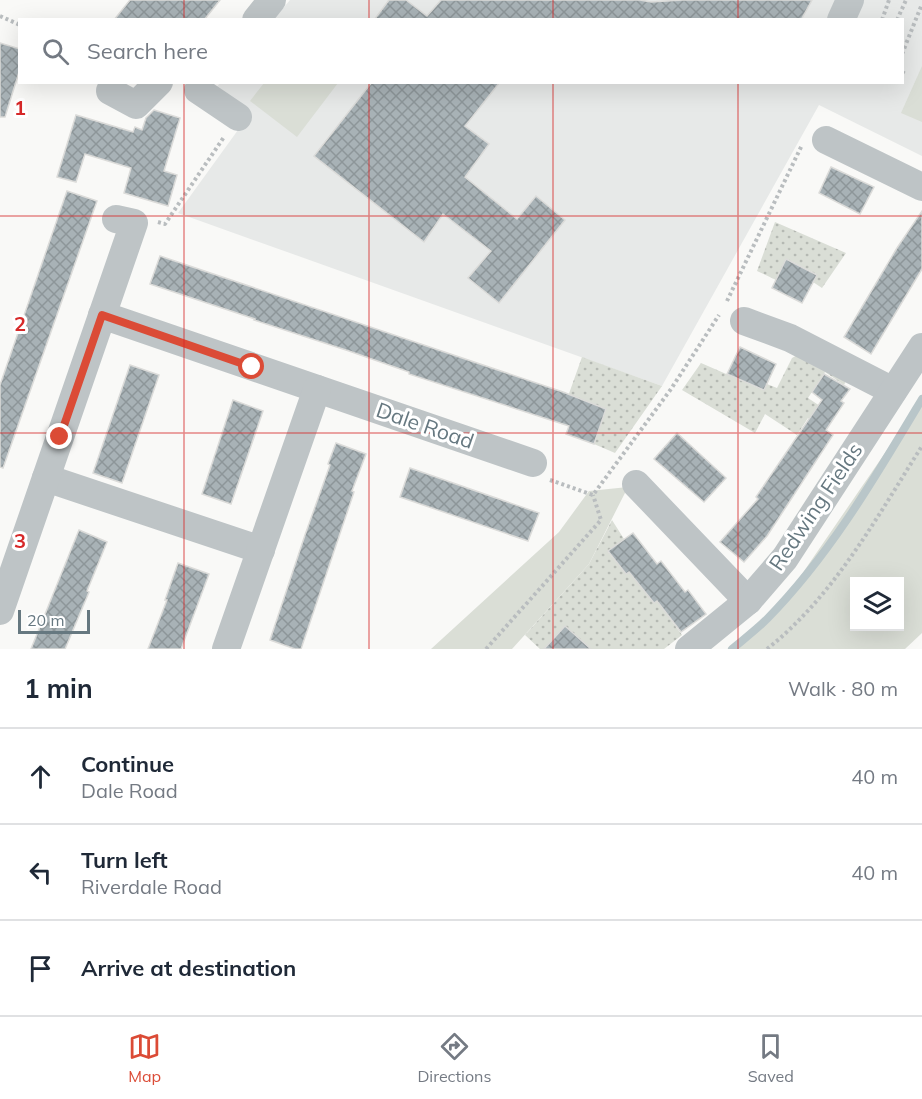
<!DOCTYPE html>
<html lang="en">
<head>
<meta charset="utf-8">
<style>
  body { margin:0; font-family:Mulish,sans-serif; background:#f6f6f7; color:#1f2937 }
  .controls { position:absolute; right:18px; bottom:18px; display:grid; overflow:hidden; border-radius:0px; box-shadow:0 6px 24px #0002 }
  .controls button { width:54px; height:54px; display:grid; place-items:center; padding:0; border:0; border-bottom:2px solid #e0e1e3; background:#fff; color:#1f2937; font:30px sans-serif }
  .scale { position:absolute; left:18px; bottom:15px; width:72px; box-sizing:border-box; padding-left:6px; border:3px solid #667880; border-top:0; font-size:16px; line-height:21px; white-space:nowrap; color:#667880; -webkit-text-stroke:4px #fff; paint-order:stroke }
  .stop { position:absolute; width:18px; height:18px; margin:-14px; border:4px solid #db4b36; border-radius:50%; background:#fff }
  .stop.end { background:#db4b36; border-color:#fff; box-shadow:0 2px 6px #0008 }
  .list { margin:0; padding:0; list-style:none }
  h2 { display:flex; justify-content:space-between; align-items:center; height:78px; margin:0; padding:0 24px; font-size:26px }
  h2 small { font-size:20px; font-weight:400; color:#747a83 }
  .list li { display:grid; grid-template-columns:39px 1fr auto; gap:18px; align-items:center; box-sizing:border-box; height:96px; padding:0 24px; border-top:2px solid #e0e1e3 }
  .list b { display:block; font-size:22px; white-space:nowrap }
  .list p { margin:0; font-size:20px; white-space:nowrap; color:#747a83 }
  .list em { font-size:20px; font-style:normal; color:#747a83 }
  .icon { flex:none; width:33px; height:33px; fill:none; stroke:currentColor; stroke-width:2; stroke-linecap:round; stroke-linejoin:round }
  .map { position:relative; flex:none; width:922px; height:649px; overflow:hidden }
  .search { position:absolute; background:#fff; box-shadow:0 6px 24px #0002; left:18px; right:18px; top:18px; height:66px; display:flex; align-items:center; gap:15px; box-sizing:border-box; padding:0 21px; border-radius:0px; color:#747a83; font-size:22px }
  .sheet { height:366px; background:#fff }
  nav { display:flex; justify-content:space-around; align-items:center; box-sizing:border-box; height:84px; border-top:2px solid #e0e1e3; background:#fff; font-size:16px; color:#747a83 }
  nav a { display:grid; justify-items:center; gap:3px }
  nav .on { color:#db4b36 }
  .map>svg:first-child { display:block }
</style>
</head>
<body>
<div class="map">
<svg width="922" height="649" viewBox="0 0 922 649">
  <defs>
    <pattern id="garden-dots" width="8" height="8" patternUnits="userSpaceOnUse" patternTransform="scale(1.5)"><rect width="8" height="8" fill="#daded6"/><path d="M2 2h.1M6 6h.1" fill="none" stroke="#b5b9b3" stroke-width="1.8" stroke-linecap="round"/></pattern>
    <pattern id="building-cross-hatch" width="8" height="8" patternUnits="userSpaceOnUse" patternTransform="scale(1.5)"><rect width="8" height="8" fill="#a8b2b6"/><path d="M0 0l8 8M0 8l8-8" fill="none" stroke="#8d9699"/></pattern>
  </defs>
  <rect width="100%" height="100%" fill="#f9f9f7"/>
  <path fill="#e7e9e8" d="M 290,0 L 922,0 L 922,156 L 819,105 L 662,386 L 178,213 L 251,112 L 215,89 L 220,83 L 902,82 L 902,20 L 274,19 Z"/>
  <g fill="#daded6" fill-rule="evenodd">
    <path d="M 922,66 L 922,122 L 901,113 Z"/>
    <path d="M 264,83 L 264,82 L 338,83 L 297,137 L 250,101 Z"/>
    <path d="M 922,399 L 922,633 L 905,649 L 735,649 L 769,622 ZM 854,582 L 900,582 L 900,626 L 854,626 Z"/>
    <path d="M 628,487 L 589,564 L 512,649 L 431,649 L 559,532 L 589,491 Z"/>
  </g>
  <g fill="url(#garden-dots)">
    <path d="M 775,222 L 846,253 L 822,288 L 813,282 L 816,274 L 787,259 L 776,280 L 757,271 Z"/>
    <path d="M 801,353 L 846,381 L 844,385 L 825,372 L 808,398 L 823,408 L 814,422 L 808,418 L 797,435 L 765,414 L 755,433 L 682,390 L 701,363 L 763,390 L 767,384 L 777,388 L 792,358 Z"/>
    <path d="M 582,357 L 662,386 L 615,453 L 594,444 L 606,409 L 579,399 L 566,402 Z"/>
    <path d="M 612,520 L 624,539 L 608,552 L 626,574 L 637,565 L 654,603 L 667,593 L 663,609 L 682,635 L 664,649 L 591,649 L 565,626 L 544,649 L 540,649 L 525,635 L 589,564 Z"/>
  </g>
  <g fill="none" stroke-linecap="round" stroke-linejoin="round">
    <path stroke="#b9c6c9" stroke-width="8" d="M 732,649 C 744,639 756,630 767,619 C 830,555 876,476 922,399"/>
  </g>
  <g fill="url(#building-cross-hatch)" stroke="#dbdbd9" stroke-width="1.5">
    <path d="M 130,0 L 220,0 L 204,20 L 114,20 Z"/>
    <path d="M 389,0 L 406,0 L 427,16 L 441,0 L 640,0 L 651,2 L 682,0 L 812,0 L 801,20 L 374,20 Z"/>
    <path d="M 0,43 L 20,49 L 20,69 L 5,117 L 0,117 Z"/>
    <path d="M 372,82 L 500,82 L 465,126 L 489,144 L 465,177 L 517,219 L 536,196 L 565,220 L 499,303 L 468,278 L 491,251 L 443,214 L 424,242 L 314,156 Z"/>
    <path d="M 154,110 L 180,118 L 164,171 L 177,175 L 168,206 L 124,193 L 131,168 L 85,154 L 76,182 L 57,177 L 76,115 L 133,132 L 135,127 L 142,130 L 146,118 Z"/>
    <path d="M 831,167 L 874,187 L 860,214 L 819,193 Z"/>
    <path d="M 67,191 L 97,201 L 3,468 L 0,467 L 0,385 Z"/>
    <path d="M 922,211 L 922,269 L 871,354 L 844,337 L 897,248 Z"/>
    <path d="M 160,256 L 563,392 L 606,409 L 594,444 L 566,434 L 569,426 L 409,374 L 409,372 L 349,351 L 254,320 L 255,319 L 150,284 Z"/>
    <path d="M 786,259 L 817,275 L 802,303 L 772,288 Z"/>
    <path d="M 740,347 L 776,364 L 764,390 L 727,374 Z"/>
    <path d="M 130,365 L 159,375 L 122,483 L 93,473 Z"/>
    <path d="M 824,374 L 850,389 L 841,401 L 844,403 L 826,430 L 833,435 L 767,536 L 744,562 L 720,542 L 758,499 L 756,497 L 822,400 L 812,392 Z"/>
    <path d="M 233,400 L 263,411 L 231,504 L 202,494 Z"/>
    <path d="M 677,433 L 726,478 L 704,502 L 654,459 Z"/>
    <path d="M 336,443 L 366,454 L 352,491 L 354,492 L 301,649 L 295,649 L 270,640 L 305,535 L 330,465 L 328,464 Z"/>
    <path d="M 410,468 L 539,513 L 528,541 L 400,497 Z"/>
    <path d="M 79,530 L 107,542 L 87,591 L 89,592 L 65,649 L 31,649 Z"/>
    <path d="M 633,533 L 657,564 L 661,561 L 685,592 L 688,590 L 706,614 L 681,632 L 657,601 L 654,603 L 629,572 L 626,574 L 608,551 Z"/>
    <path d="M 178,563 L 209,574 L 181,649 L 148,649 L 167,600 L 165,600 Z"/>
    <path d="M 565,626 L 591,649 L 544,649 Z"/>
  </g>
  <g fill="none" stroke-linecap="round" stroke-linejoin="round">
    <g stroke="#b9bdbf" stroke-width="4" stroke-dasharray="3 3" stroke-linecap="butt">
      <path d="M 0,16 L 20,25"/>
      <path d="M 882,20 L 889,0"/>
      <path d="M 897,20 L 906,0"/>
      <path d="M 902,54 L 922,4"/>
      <path d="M 902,72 L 907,75"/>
      <path d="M 158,222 L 165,224 L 224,137"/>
      <path d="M 727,301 L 802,145"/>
      <path d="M 550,480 L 593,495 L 671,389 L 719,315"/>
      <path d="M 486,649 L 601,520 L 593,495"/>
      <path d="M 767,649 C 834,596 877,517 922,446"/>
    </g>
    <g stroke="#bec4c6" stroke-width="28">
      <path d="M 256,20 L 272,0"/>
      <path d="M 841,20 L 850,0"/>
      <path d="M 198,90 L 238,117"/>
      <path d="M 110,91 L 136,105 L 159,82"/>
      <path d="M 826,140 L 922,187"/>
      <path d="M 102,315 L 533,463"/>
      <path d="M 744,321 L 790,338 L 893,391"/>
      <path d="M 46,478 L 261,550"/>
      <path d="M 636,484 L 748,601"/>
      <path d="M 0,611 L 134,223 L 116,219"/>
      <path d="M 226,649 L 317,389"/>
      <path d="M 689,649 L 748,601 L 785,558 L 922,347"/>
    </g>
  </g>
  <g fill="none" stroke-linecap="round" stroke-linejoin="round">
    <path stroke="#db4b36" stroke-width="8" d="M 60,437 L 102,315 L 252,367"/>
  </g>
  <path fill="none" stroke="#d62828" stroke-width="1.5" stroke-opacity="0.55" d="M 184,0 L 184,20M 369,0 L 369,20M 553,0 L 553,20M 738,0 L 738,20M 184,82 L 184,649M 369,82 L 369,649M 553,82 L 553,649M 738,82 L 738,649M 0,216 L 922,216M 0,433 L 922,433"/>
  <g text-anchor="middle" stroke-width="6" stroke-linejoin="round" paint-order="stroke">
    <g font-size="21" fill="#667880" stroke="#fff">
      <text transform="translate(425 426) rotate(19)" y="7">Dale Road</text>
      <text transform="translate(816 507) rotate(-56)" y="7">Redwing Fields</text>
    </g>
  </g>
  <g font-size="20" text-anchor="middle" font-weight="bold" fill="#d62828" stroke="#fff" stroke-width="6" stroke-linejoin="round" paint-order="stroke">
    <text x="20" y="115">1</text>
    <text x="20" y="331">2</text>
    <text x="20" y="548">3</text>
  </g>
</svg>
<div class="controls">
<button><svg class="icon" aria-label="layers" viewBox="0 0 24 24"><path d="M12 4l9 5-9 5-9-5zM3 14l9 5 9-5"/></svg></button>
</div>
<div class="scale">20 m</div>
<div class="stop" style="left:252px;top:367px"></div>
<div class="stop end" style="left:60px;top:437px"></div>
<div class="search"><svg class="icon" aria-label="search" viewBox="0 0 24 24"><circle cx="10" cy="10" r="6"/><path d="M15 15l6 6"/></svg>Search here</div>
</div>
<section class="sheet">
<h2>1 min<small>Walk · 80 m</small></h2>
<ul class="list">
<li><svg class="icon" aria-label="ahead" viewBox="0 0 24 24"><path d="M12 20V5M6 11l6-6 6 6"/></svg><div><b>Continue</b><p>Dale Road</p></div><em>40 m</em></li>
<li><svg class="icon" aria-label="left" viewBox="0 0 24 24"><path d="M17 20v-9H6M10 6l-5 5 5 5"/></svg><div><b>Turn left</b><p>Riverdale Road</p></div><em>40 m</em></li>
<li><svg class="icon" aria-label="arrive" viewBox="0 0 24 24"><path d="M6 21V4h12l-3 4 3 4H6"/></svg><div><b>Arrive at destination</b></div></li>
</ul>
</section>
<nav>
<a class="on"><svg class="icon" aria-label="map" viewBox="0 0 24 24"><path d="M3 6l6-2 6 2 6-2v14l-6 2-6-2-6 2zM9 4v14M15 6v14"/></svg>Map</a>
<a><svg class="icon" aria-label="directions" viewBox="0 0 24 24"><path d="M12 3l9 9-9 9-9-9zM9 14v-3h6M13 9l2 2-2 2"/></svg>Directions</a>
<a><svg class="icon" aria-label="saved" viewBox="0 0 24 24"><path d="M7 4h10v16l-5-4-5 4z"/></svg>Saved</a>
</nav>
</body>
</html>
